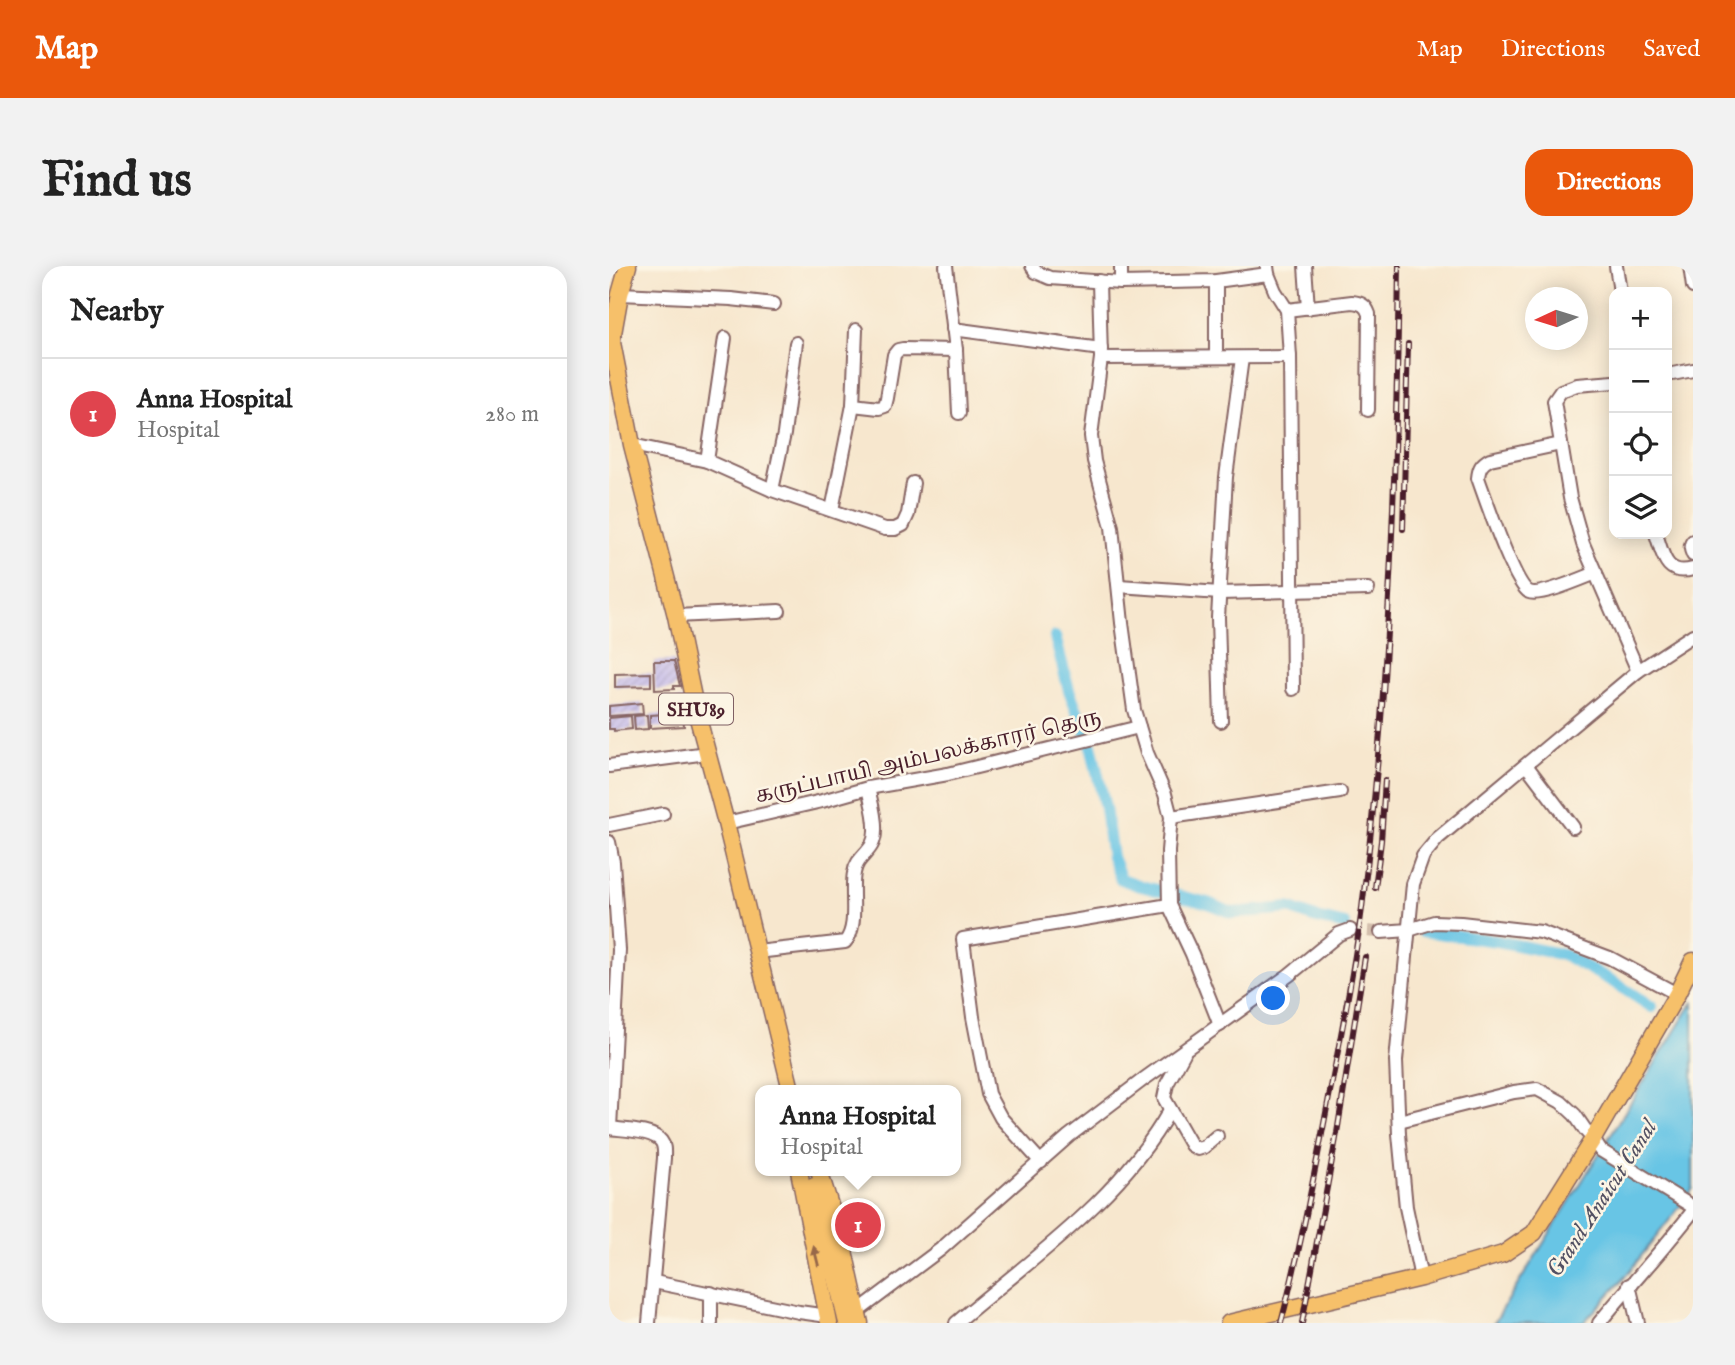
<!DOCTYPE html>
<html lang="en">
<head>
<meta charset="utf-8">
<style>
  body { margin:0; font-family:"IM FELL English","Noto Serif Tamil",serif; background:#f2f2f2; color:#222 }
  .controls { position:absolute; right:21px; top:21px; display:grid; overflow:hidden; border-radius:14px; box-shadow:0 4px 18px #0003 }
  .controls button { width:63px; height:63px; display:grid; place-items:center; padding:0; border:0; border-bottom:2px solid #e0e0e0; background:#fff; color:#222; font:35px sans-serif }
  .compass { position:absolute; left:916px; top:21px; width:63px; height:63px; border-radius:50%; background:#fff; box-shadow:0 4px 18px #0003; rotate:266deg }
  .you { position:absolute; left:665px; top:733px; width:24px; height:24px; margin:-18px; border:5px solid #fff; border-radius:50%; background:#1a73e8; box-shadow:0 0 0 10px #1a73e833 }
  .badge { display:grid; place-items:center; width:46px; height:46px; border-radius:50%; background:#ea580c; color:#fff; font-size:23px; font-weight:700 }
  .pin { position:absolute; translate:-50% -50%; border:4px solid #fff; box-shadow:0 2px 7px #0006 }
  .popup { position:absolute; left:146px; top:819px; width:206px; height:91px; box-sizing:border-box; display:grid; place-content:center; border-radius:14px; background:#fff; filter:drop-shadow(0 2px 5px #0005); font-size:23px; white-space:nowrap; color:#767676 }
  .popup b { font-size:26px; color:#222 }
  .popup::after { content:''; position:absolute; left:50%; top:100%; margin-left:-14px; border:14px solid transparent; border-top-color:#fff }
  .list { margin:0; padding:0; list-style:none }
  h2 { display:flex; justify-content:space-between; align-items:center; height:91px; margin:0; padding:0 28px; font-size:30px }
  h2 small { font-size:23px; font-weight:400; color:#767676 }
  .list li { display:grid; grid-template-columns:46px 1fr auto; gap:21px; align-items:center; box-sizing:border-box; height:112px; padding:0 28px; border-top:2px solid #e0e0e0 }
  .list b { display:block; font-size:26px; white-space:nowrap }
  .list p { margin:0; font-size:23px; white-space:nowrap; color:#767676 }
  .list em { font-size:23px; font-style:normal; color:#767676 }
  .icon { flex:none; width:38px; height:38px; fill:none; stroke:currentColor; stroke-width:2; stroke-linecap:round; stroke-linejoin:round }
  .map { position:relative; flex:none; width:1084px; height:1057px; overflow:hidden; border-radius:21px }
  header { display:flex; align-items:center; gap:42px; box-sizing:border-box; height:98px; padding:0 35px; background:#ea580c; color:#fff }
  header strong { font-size:33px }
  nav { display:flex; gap:38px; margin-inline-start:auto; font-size:24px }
  .intro { display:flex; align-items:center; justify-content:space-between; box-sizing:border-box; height:168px; padding:0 42px }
  h1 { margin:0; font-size:49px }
  .button { padding:18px 32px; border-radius:21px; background:#ea580c; color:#fff; font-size:24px; font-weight:700 }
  main { display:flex; gap:42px; padding:0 42px }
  aside { flex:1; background:#fff; border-radius:21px; box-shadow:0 4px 18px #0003 }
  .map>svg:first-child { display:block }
</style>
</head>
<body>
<header>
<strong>Map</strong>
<nav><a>Map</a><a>Directions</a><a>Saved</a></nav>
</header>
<div class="intro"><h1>Find us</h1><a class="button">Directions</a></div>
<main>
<aside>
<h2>Nearby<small></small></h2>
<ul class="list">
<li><span class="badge" style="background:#e0444e">1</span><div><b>Anna Hospital</b><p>Hospital</p></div><em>280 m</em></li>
</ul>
</aside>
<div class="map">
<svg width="1084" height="1057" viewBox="0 0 1084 1057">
  <defs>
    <pattern id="building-hatch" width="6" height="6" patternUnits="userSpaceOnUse" patternTransform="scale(1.75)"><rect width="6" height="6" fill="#c3b9eb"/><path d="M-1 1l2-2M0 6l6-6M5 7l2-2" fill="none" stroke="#a096bf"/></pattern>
  </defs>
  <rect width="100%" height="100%" fill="#fcf5e5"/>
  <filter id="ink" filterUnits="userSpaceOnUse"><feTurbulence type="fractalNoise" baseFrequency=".0143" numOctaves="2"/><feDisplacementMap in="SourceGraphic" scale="14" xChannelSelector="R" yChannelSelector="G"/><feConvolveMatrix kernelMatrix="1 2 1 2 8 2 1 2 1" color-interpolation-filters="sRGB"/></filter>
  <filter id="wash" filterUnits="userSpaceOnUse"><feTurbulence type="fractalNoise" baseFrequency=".00686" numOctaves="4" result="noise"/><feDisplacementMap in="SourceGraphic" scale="28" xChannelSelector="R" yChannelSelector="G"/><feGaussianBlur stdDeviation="1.57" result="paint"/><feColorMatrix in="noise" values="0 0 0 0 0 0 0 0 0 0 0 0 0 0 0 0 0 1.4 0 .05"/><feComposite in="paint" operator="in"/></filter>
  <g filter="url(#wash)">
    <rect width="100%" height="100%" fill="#f7e7ce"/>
    <path fill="#67c5e5" stroke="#587288" stroke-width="2" d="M 1084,736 L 1084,922 L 1080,929 L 1011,1017 L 974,1057 L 885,1057 Z"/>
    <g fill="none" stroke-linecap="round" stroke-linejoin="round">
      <g stroke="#67c5e5" stroke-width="12">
        <path d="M 446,371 L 460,424 L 483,483 L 496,542 L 503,591 L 512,613 L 532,620 L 552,625"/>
        <path d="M 566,629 L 599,637 L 623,647 L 680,642 L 704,651 L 736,659"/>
        <path d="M 814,665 L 888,675 L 955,689 L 1003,715 L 1043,741"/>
      </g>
    </g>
    <g id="blocks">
      <g fill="url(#building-hatch)">
        <path d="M 45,395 L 65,395 L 71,420 L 65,420 L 65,423 L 46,424 Z"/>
        <path d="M 42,407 L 42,420 L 6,421 L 6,408 Z"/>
        <path d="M 78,433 L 78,444 L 54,446 L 53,434 Z"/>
        <path d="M 33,437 L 34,448 L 0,450 L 0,440 Z"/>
        <path d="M 74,447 L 75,460 L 41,462 L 41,449 Z"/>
        <path d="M 38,449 L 39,463 L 26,464 L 25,450 Z"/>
        <path d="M 22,450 L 23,463 L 5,465 L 5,463 L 0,463 L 0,452 Z"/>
        <path d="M 263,940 L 274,962 L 243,978 L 232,956 Z"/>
      </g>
    </g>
  </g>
  <g filter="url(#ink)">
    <use href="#blocks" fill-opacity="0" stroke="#876564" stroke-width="2"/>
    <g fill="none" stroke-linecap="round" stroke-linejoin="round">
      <path stroke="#d4bfad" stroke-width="12" stroke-dasharray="12 6" stroke-linecap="butt" d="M 741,664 L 772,666"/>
      <defs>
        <g id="minor">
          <path d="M 423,0 L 427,6 L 441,12 L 512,17 L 607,15 L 659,8"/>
          <path d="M 658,0 L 659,8 L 666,25 L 678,44 L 681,91 L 684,423"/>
          <path d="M 696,0 L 699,42"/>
          <path d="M 1007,0 L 1011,26"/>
          <path d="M 1081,0 L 1084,21"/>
          <path d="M 490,15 L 492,92 L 482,170 L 485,195 L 503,261 L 513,357 L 525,444 L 538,487 L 556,528 L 562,551 L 559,585 L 560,639 L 583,688 L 611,759"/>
          <path d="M 607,15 L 607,91"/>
          <path d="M 512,17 L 512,0"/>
          <path d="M 11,28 L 122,33 L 165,38"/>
          <path d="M 678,44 L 743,36 C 752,37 757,39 760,48 L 759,144"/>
          <path d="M 344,63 L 492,83"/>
          <path d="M 347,84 L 350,147"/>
          <path d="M 492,92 L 681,91"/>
          <path d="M 1058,109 L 1084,104"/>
          <path d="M 1005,116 L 968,119 L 952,125 L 945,135 L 961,232 L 974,278 L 1029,405"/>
          <path d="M 244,139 L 270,142 L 276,140 L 278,132 L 285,89 L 289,84 L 294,83 L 347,84 L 337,0"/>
          <path d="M 952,178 L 881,193 C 872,198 870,202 869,212 C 876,231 905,318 920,326 C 931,331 974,312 987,307"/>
          <path d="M 23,179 L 98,195 L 163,224 L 276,263 L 286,263 L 294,259 L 299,248 L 304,217"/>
          <path d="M 98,195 L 116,72"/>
          <path d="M 163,224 L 175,168 L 187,77"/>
          <path d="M 223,244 L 244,139 L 247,64"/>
          <path d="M 1047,268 C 1054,288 1056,311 1084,303"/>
          <path d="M 1084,275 C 1080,280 1082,284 1084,289"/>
          <path d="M 510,320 L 611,327 L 759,323"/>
          <path d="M 67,350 L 170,345"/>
          <path d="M 612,455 L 609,352 L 617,211 L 633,92"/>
          <path d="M 917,499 L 964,561"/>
          <path d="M 0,500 L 98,487"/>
          <path d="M 562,551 L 731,526"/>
          <path d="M 117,557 L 213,535 L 259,522 L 339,508 L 530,461"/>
          <path d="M 0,559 L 54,548"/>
          <path d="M 0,576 L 4,596 L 10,684 L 1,862"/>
          <path d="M 772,666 L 800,664 L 825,656 L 852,657 L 932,666 L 1001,692 L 1068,728"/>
          <path d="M 148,686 L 236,676 C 250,661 241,627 245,607 C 248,588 266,587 266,565 C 267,550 262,536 259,522"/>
          <path d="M 575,787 L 558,818 L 555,832 L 582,879 L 589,883 L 595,881 L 608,870"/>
          <path d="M 790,855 L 905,826 L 928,823 L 952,836 L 966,849 L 977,865 L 984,873 L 991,884 L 1084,941"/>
          <path d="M 0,862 C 13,864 44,864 52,875 C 56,880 55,886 55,892 L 40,1057"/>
          <path d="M 432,896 L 392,852 L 379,828 L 364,751 L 354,673 L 560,639"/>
          <path d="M 812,1012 L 797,941 L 790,868 L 787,795 L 804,618 L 814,590 L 829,572 L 1029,405 L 1084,369"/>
          <path d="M 45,1016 L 190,1046 L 219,1050"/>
          <path d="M 1020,1019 L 1029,1057"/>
          <path d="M 248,1046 L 332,983 L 460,870 L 535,813 L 680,709 L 730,668 L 741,664"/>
          <path d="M 102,1057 L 102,1027"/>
          <path d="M 347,1057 C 423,992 511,933 561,844"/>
          <path d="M 990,1057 C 1021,1019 1054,984 1084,945"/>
        </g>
        <g id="major">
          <path d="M 0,61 L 23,179 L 67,350 L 86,441 L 117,557 L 182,824"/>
          <path d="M 3,73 L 11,28 L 19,0"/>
          <path d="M 190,905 L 220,1057"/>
          <path d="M 210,905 L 234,980 L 251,1057"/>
          <path d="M 205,920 L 238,1057"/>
          <path d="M 620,1057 L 812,1012 L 894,988 L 925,967 L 984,873 L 1068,728 L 1084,695"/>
        </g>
      </defs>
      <use href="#minor" stroke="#876564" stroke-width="16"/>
      <use href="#major" stroke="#876564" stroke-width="19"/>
      <use href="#minor" stroke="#fff" stroke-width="12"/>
      <use href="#major" stroke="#f6c06b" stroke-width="16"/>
      <defs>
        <g id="rail">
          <path d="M 794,263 L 799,78"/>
          <path d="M 766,622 L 772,575 L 776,514"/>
          <path d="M 672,1057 C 692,981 706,904 721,826 C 733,765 745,704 753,642 C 780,429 787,214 790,0"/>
          <path d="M 693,1057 L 728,867 L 756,691"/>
        </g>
      </defs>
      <use href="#rail" stroke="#4a1f2b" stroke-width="6"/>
      <use href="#rail" stroke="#fcf5e5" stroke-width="3.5" stroke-dasharray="10" stroke-linecap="butt"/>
    </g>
    <defs><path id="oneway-solid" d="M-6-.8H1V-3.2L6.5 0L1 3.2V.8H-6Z" transform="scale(1.75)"/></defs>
    <use fill="#976748" href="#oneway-solid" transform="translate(207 990) rotate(-104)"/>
  </g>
  <g text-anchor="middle" stroke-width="5" stroke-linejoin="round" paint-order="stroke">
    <rect fill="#fcf5e5" stroke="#7f5f63" stroke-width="2" x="50" y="427.5" width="74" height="31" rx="5"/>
    <g font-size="19" font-weight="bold" fill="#4a1f2b">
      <text x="87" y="450">SHU89</text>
    </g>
    <g font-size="21" fill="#4a1f2b" stroke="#fcf5e5">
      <text transform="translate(319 490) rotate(-13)" y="7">கருப்பாயி அம்பலக்காரர் தெரு</text>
    </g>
    <g font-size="23" font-style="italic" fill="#535163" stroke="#fcf5e5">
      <text transform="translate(992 932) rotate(-57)" y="8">Grand Anaicut Canal</text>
    </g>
  </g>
</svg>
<div class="controls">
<button>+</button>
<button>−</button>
<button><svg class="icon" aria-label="locate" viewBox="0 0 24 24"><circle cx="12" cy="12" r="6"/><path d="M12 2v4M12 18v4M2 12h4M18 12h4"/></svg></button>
<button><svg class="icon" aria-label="layers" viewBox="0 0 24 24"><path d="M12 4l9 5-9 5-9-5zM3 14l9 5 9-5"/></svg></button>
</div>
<svg class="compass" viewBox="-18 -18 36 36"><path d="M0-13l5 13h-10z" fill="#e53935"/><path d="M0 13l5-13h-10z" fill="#767676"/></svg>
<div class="you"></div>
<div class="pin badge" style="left:249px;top:959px;background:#e0444e">1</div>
<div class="popup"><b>Anna Hospital</b>Hospital</div>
</div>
</main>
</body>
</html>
